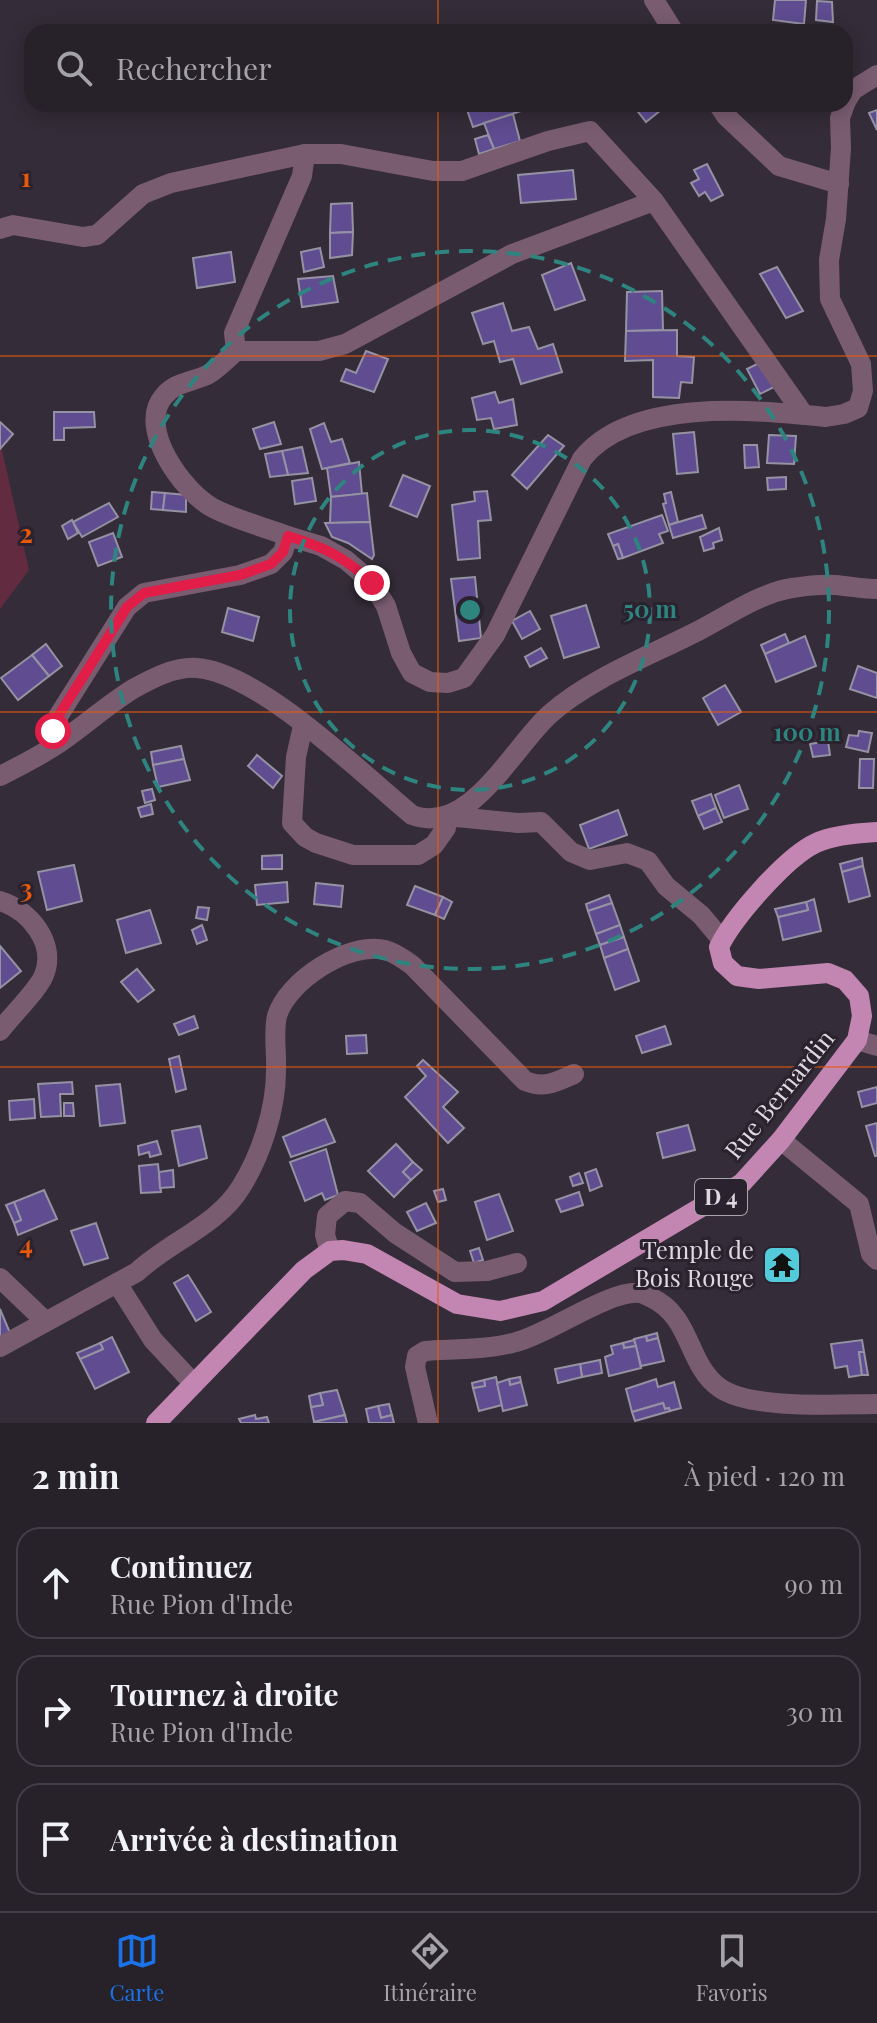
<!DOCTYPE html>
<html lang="fr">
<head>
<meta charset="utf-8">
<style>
  body { margin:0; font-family:"Playfair Display",serif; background:#2f2932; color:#f1f3f6 }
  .stop { position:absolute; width:24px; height:24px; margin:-18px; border:6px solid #e11d48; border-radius:50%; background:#fff }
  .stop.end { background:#e11d48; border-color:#fff; box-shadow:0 2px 8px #0008 }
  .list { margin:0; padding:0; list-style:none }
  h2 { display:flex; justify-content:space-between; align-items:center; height:104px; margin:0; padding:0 32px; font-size:34px }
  h2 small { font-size:26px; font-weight:400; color:#a4a3a8 }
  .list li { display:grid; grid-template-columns:52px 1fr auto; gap:24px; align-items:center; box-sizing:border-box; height:112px; margin:0 16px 16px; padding:0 16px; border:2px solid #433e47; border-radius:24px }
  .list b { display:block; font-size:30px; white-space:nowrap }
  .list p { margin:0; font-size:26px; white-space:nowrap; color:#a4a3a8 }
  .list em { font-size:26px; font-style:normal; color:#a4a3a8 }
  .icon { flex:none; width:44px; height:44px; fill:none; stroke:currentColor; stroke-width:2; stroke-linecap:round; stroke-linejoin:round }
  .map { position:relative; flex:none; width:877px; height:1423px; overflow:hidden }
  .search { position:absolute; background:#27212a; box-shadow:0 4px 20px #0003; left:24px; right:24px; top:24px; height:88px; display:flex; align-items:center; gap:20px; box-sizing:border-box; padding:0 28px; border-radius:24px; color:#a4a3a8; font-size:30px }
  .sheet { height:488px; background:#27212a }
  nav { display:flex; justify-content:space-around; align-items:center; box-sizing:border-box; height:112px; border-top:2px solid #433e47; background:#27212a; font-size:22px; color:#a4a3a8 }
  nav a { display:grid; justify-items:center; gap:4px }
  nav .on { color:#1a73e8 }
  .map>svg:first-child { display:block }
</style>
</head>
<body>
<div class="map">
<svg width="877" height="1423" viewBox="0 0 877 1423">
  <rect width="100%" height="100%" fill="#342c38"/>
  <path fill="#632b40" d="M 0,441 L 29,570 L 0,609 Z"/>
  <g fill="#5f4c91" stroke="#9592a3" stroke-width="2">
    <path d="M 775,0 L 806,0 L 804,24 L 773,20 Z"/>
    <path d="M 817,1 L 832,2 L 833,22 L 816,20 Z"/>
    <path d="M 465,104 L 525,104 L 527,109 L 473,127 Z"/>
    <path d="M 632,104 L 664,104 L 666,106 L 646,122 Z"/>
    <path d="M 877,110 L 877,130 L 869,113 Z"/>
    <path d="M 513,114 L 520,141 L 494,149 L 484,123 Z"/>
    <path d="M 488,135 L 494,149 L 479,154 L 475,139 Z"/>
    <path d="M 707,164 L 723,195 L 711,201 L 705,192 L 699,196 L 691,183 L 699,179 L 694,170 Z"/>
    <path d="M 573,170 L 576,199 L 521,203 L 518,175 Z"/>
    <path d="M 352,203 L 353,232 L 330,233 L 331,204 Z"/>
    <path d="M 353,232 L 352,255 L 330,258 L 330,233 Z"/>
    <path d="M 320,248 L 324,267 L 304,272 L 301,252 Z"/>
    <path d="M 231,252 L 235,282 L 197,288 L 193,258 Z"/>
    <path d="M 571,263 L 585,300 L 555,310 L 542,275 Z"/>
    <path d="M 777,267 L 803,311 L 786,318 L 760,274 Z"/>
    <path d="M 333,276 L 338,302 L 302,307 L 298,279 Z"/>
    <path d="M 662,291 L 663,330 L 626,331 L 627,292 Z"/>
    <path d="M 503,303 L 512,331 L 529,327 L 538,349 L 553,344 L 562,372 L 521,384 L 513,359 L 500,362 L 494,341 L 483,344 L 472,313 Z"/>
    <path d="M 677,330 L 677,356 L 694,357 L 692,383 L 681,382 L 679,398 L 653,397 L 653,360 L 625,361 L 626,331 Z"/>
    <path d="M 366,351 L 388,359 L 374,392 L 341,381 L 346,369 L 356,373 Z"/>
    <path d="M 761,362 L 774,387 L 760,394 L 747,369 Z"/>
    <path d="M 495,392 L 499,403 L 513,399 L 517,425 L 494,429 L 491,418 L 477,420 L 472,398 Z"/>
    <path d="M 54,412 L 94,412 L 95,427 L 64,428 L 64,440 L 54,440 Z"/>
    <path d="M 0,422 L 13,434 L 0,449 Z"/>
    <path d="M 274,422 L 281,444 L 260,449 L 253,429 Z"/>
    <path d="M 324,423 L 331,442 L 342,439 L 350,463 L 322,469 L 310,429 Z"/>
    <path d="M 694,432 L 698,472 L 677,474 L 673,434 Z"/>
    <path d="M 548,435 L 564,446 L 527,489 L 512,475 Z"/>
    <path d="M 769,435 L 796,436 L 794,464 L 767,463 Z"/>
    <path d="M 744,445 L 757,445 L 759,467 L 745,468 Z"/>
    <path d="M 302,447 L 308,473 L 288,475 L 282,451 Z"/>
    <path d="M 282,451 L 288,475 L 270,477 L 265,454 Z"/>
    <path d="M 359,462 L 362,494 L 331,497 L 327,468 Z"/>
    <path d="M 403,475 L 430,486 L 417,517 L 390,506 Z"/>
    <path d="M 786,477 L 786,489 L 768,490 L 767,478 Z"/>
    <path d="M 312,478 L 316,501 L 295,504 L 292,481 Z"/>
    <path d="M 487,491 L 491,520 L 478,521 L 480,558 L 458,560 L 452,505 L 475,501 L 474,492 Z"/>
    <path d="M 152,492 L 165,493 L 163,510 L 151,509 Z"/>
    <path d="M 671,492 L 678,522 L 669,525 L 663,504 L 666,503 L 664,494 Z"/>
    <path d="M 165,493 L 186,495 L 186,512 L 163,510 Z"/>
    <path d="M 367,493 L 370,522 L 330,523 L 331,497 Z"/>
    <path d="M 109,503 L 118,517 L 82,537 L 73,522 Z"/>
    <path d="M 662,515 L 668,531 L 659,534 L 663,543 L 623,558 L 618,544 L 613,546 L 608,534 Z"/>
    <path d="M 702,515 L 706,528 L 673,538 L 669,525 Z"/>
    <path d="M 72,520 L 78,533 L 68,539 L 62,526 Z"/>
    <path d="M 370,522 L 374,555 L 372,559 L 348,543 L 332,537 L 325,523 Z"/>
    <path d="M 719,528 L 722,540 L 713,543 L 714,548 L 704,551 L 700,537 Z"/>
    <path d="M 113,533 L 122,557 L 98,566 L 89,542 Z"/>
    <path d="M 618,544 L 623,558 L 618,559 L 613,546 Z"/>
    <path d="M 475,577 L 481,638 L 459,641 L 451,579 Z"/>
    <path d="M 586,605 L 599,647 L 564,658 L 551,616 Z"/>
    <path d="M 228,608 L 259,617 L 253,641 L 222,632 Z"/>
    <path d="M 530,611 L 540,629 L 522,639 L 512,621 Z"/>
    <path d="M 785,634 L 789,643 L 765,654 L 761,645 Z"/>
    <path d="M 805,636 L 816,666 L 776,682 L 765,654 Z"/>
    <path d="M 46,644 L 62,666 L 49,676 L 32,655 Z"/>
    <path d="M 541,648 L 547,658 L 530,667 L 525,657 Z"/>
    <path d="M 32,655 L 49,676 L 18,700 L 1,678 Z"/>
    <path d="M 858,666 L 877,673 L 877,698 L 850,689 Z"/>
    <path d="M 725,685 L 741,712 L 718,725 L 703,698 Z"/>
    <path d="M 859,731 L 872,733 L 868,752 L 846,747 L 849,735 L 858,736 Z"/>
    <path d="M 828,741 L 830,755 L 813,757 L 810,744 Z"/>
    <path d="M 181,746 L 184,759 L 153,765 L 151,752 Z"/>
    <path d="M 257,755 L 282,776 L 273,788 L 248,766 Z"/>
    <path d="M 184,759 L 190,780 L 158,787 L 153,765 Z"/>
    <path d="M 860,759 L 874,759 L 873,788 L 859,788 Z"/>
    <path d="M 739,785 L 748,809 L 724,818 L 715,795 Z"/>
    <path d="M 152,789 L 155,800 L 145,803 L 142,791 Z"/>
    <path d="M 711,794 L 716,808 L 698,816 L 692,801 Z"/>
    <path d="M 151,804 L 153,814 L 141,817 L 138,808 Z"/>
    <path d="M 716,808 L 722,822 L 704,829 L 698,816 Z"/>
    <path d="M 618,810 L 627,835 L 589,849 L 580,825 Z"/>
    <path d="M 282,855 L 282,869 L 262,869 L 262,856 Z"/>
    <path d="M 862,858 L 863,866 L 842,872 L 840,864 Z"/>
    <path d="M 74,865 L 82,901 L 47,910 L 38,872 Z"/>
    <path d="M 863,866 L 870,896 L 849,902 L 842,872 Z"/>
    <path d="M 287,882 L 288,902 L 257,905 L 255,885 Z"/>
    <path d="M 316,883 L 343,886 L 341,907 L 314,904 Z"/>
    <path d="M 415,886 L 443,897 L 435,915 L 407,905 Z"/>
    <path d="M 609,895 L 612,903 L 588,911 L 586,904 Z"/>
    <path d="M 443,897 L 452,902 L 444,919 L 435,915 Z"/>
    <path d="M 814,899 L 821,931 L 783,940 L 778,917 L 808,910 L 806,902 Z"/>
    <path d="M 806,902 L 808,910 L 778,917 L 775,909 Z"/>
    <path d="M 612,903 L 620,925 L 596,934 L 588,911 Z"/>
    <path d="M 198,907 L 209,908 L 207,920 L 196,918 Z"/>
    <path d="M 150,910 L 161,943 L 126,953 L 117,920 Z"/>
    <path d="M 202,925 L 207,940 L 197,944 L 192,930 Z"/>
    <path d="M 620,925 L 624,937 L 600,945 L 596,934 Z"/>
    <path d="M 624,937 L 628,949 L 604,958 L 600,945 Z"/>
    <path d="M 0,946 L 21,971 L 0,988 Z"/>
    <path d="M 628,949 L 639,981 L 615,990 L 604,958 Z"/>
    <path d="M 137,969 L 154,990 L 138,1002 L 121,982 Z"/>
    <path d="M 194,1016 L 198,1028 L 179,1035 L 174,1024 Z"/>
    <path d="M 665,1026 L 671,1044 L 642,1053 L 636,1036 Z"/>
    <path d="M 366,1035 L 367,1053 L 347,1054 L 346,1036 Z"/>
    <path d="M 179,1056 L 186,1089 L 176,1092 L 169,1059 Z"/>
    <path d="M 423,1060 L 458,1092 L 443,1107 L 464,1128 L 448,1143 L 405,1097 L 426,1076 L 417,1066 Z"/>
    <path d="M 72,1082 L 73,1094 L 60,1094 L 61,1116 L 41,1117 L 38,1084 Z"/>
    <path d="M 120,1084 L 125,1123 L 100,1126 L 96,1086 Z"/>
    <path d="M 877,1087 L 877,1103 L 862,1107 L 858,1092 Z"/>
    <path d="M 34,1099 L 35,1118 L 10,1120 L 9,1101 Z"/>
    <path d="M 64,1103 L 73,1103 L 74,1116 L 64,1116 Z"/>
    <path d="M 325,1119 L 335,1142 L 291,1157 L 283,1137 Z"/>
    <path d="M 877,1123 L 877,1156 L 875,1156 L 866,1126 Z"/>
    <path d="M 688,1125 L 695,1150 L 663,1158 L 657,1133 Z"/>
    <path d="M 200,1126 L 207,1158 L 179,1166 L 172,1131 Z"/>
    <path d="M 157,1141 L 161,1154 L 150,1157 L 149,1152 L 139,1155 L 138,1146 Z"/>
    <path d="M 396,1144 L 413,1162 L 403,1172 L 411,1180 L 394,1197 L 368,1171 Z"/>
    <path d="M 326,1149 L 338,1195 L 325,1200 L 322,1193 L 305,1201 L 290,1162 Z"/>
    <path d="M 413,1162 L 422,1170 L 411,1180 L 403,1172 Z"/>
    <path d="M 158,1164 L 161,1192 L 141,1193 L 139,1166 Z"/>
    <path d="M 596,1169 L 602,1186 L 590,1191 L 585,1173 Z"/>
    <path d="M 173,1170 L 174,1187 L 160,1188 L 159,1172 Z"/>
    <path d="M 579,1173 L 583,1183 L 573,1186 L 570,1177 Z"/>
    <path d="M 443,1189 L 446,1200 L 438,1202 L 434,1191 Z"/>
    <path d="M 44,1190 L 57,1219 L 18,1235 L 14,1223 L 21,1220 L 14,1202 Z"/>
    <path d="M 579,1192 L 583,1205 L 561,1212 L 556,1200 Z"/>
    <path d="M 499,1194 L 513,1231 L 487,1240 L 475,1202 Z"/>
    <path d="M 14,1202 L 21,1220 L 14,1223 L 6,1205 Z"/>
    <path d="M 426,1203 L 436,1223 L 417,1231 L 407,1212 Z"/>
    <path d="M 96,1223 L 108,1258 L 84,1265 L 71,1231 Z"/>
    <path d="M 479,1248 L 483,1260 L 474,1263 L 470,1251 Z"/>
    <path d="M 188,1275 L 211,1312 L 196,1321 L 174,1283 Z"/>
    <path d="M 0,1309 L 10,1333 L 0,1337 Z"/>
    <path d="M 657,1333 L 658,1338 L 647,1341 L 646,1336 Z"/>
    <path d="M 646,1336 L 647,1341 L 658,1338 L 664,1361 L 641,1366 L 634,1339 Z"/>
    <path d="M 112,1337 L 129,1372 L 95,1389 L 80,1359 L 103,1349 L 100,1343 Z"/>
    <path d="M 634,1340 L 636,1346 L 624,1348 L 623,1343 Z"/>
    <path d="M 862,1340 L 864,1352 L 859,1352 L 862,1375 L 849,1377 L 847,1366 L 835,1368 L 831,1344 Z"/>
    <path d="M 100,1343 L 103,1349 L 80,1359 L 77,1353 Z"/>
    <path d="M 623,1343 L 624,1348 L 636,1346 L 641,1368 L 609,1376 L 605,1357 L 613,1354 L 611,1346 Z"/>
    <path d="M 859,1352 L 864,1352 L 868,1375 L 862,1375 Z"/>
    <path d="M 600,1360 L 602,1373 L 582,1377 L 580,1364 Z"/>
    <path d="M 580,1364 L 582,1377 L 558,1383 L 555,1369 Z"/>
    <path d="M 496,1377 L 502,1405 L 479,1411 L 473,1388 L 485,1386 L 484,1380 Z"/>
    <path d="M 520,1377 L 521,1382 L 510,1385 L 509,1379 Z"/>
    <path d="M 509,1379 L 510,1385 L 521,1382 L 527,1405 L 503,1411 L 497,1383 Z"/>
    <path d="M 656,1379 L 658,1387 L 674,1382 L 681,1408 L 670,1411 L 669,1408 L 665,1409 L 663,1403 L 632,1412 L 626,1389 Z"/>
    <path d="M 484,1380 L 485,1386 L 473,1388 L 472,1383 Z"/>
    <path d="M 337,1390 L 345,1415 L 314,1422 L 311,1407 L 323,1405 L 320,1393 Z"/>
    <path d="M 320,1393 L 323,1405 L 311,1407 L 309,1396 Z"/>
    <path d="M 663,1403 L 665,1409 L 669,1408 L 670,1411 L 635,1421 L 632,1412 Z"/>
    <path d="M 389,1404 L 392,1415 L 381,1418 L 378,1406 Z"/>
    <path d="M 378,1406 L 381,1418 L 392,1415 L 394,1423 L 369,1423 L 366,1409 Z"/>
    <path d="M 255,1415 L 256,1419 L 267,1417 L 269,1423 L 241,1423 L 239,1419 Z"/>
    <path d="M 345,1415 L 347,1423 L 314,1423 L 314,1422 Z"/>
  </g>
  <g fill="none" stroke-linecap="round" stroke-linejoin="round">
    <g stroke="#7a5c71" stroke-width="20">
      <path d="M 654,0 L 674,32"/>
      <path d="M 845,103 L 853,90 L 877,75"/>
      <path d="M 718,104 L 726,116 L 779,166 L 839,184"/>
      <path d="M 0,229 L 13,225 L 83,237 L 97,235 L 143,194 L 171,183 L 305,154 L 341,154 L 433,171 L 462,171 L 548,141 L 590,131 L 654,201 L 804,415"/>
      <path d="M 236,351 L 319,351 L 345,344 L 512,254 L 654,201"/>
      <path d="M 236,351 C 227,359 217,370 207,375 C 192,382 175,382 164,396 C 136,427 183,492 213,508 C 236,520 264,527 288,536"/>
      <path d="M 236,351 L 234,333 L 302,176 L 305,154"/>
      <path d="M 303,726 L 296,757 L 292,823 L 305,837 L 316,843 L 353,855 L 418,855 L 434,845 L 446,828 L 446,816 L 518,823 L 541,822 L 571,852 L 590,860 L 627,853 L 648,861 L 666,886 L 701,915 L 722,940"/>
      <path d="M 59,743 L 53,731 L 59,715 L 127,607 L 144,593 L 240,575 L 271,564 L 283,552 L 288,536 L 321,546 L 346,560 L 360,572 L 372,583 L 386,606 L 401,653 L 412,673 L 430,682 L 448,683 L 464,678 L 495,635 L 582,459 C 631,397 755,410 826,417 L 844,414 L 858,408 L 863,391 L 861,364 L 830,299 L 829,260 L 836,219 L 841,148 L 840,118 L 845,104"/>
      <path d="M 0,776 C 20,766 40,756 59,743 C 84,726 107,705 133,689 C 151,679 175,666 197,668 C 260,673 361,773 412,815 C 469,837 513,747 550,714 C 589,679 651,655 698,631 C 727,616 760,593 792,588 C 805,586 821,584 835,585 C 849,586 863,589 877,589"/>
      <path d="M 0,901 C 29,910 57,943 44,975 C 39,989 10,1017 0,1031"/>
      <path d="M 857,1040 L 877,1046"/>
      <path d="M 781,1140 L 859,1204 L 871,1254 L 877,1260"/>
      <path d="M 330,1251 L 325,1235 L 327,1216 L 345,1201 L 360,1203 L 395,1233 L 455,1272 L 487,1271 L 517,1263"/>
      <path d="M 0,1278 L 44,1320"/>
      <path d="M 117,1283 L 153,1340 L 194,1384"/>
      <path d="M 0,1347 L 137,1272 C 169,1242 218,1225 241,1187 C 261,1155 276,1109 276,1071 C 277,1053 273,1033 277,1016 C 287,981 349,941 385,950 C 396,953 403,959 412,965 L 525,1081 C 545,1089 556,1082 574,1074"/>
      <path d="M 428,1423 L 415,1367 L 417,1356 L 425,1351 C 454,1349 488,1350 516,1342 C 551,1333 608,1290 640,1293 C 642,1293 650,1297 652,1298 C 692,1317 687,1365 720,1388 C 751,1410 839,1404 877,1404"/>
    </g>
    <path stroke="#c386b2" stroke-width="20" d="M 156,1423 L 304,1270 L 330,1251 L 343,1250 L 367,1254 L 457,1304 L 500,1311 L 543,1301 L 742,1183 L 781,1140 L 857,1040 L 862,1016 L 859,996 L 845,980 L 828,973 L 759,979 L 737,976 L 723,963 L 719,947 C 733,918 786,857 816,843 C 833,835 858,833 877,832"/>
  </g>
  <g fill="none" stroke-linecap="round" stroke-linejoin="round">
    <path stroke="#e11d48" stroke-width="10" d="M 53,731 L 59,715 L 127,607 L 144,593 L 240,575 L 271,564 L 283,552 L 288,536 C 324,547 345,557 372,583"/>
  </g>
  <path fill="none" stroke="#e8590c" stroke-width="2" stroke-opacity="0.55" d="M 438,0 L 438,32M 438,104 L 438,1423M 0,356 L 877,356M 0,712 L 877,712M 0,1067 L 877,1067"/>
  <g fill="none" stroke="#2e857f" stroke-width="4" stroke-dasharray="14 10">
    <circle cx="470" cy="610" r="180"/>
    <circle cx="470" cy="610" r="359"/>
  </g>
  <defs>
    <symbol id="temple-square" viewBox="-11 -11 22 22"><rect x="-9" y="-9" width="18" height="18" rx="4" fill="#53cbdb" stroke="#2a222e"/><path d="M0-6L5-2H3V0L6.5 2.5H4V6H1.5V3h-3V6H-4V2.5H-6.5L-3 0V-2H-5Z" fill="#111"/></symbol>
  </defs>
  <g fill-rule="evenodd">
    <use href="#temple-square" x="760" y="1243" width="44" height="44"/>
  </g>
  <g text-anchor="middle" stroke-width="6" stroke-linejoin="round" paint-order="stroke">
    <rect fill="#2a222e" stroke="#a9a3ac" stroke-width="2" x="695" y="1179" width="52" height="36" rx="6"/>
    <g font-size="22" font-weight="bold" fill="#dfdae2">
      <text x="721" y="1205">D 4</text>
    </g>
    <g font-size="24" fill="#dfdae2" stroke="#2a222e">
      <text transform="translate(780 1095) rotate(-51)" y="8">Rue Bernardin</text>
    </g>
    <g font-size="24" fill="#dfdae2" stroke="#2a222e" text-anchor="end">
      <text x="754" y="1259">Temple de<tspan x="754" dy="28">Bois Rouge</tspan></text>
    </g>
  </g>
  <g font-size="26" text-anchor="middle" font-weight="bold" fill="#e8590c" stroke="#2a222e" stroke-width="6" stroke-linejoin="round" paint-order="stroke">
    <text x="26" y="187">1</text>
    <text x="26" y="543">2</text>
    <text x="26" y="898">3</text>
    <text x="26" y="1254">4</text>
  </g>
  <circle cx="470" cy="610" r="12" fill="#2e857f" stroke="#2a222e" stroke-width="4"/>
  <g font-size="24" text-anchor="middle" font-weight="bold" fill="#2e857f" stroke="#2a222e" stroke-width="6" stroke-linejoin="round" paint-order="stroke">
    <text x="650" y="618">50 m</text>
    <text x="807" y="741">100 m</text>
  </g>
</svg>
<div class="stop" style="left:53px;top:731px"></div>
<div class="stop end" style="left:372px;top:583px"></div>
<div class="search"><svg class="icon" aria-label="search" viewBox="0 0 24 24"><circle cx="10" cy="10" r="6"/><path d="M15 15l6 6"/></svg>Rechercher</div>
</div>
<section class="sheet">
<h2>2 min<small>À pied · 120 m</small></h2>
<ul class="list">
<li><svg class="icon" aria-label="ahead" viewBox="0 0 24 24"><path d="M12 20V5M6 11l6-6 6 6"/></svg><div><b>Continuez</b><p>Rue Pion d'Inde</p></div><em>90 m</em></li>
<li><svg class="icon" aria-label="right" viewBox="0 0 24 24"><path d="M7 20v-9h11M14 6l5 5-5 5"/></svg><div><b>Tournez à droite</b><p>Rue Pion d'Inde</p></div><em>30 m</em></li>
<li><svg class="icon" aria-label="arrive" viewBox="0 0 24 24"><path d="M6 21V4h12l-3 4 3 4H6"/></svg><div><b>Arrivée à destination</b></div></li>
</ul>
</section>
<nav>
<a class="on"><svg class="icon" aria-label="map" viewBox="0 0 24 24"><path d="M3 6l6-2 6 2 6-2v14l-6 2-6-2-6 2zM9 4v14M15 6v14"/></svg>Carte</a>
<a><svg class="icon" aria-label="directions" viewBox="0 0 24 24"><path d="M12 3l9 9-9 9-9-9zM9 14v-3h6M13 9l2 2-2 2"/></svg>Itinéraire</a>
<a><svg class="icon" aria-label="saved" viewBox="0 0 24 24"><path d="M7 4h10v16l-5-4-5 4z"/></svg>Favoris</a>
</nav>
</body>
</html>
